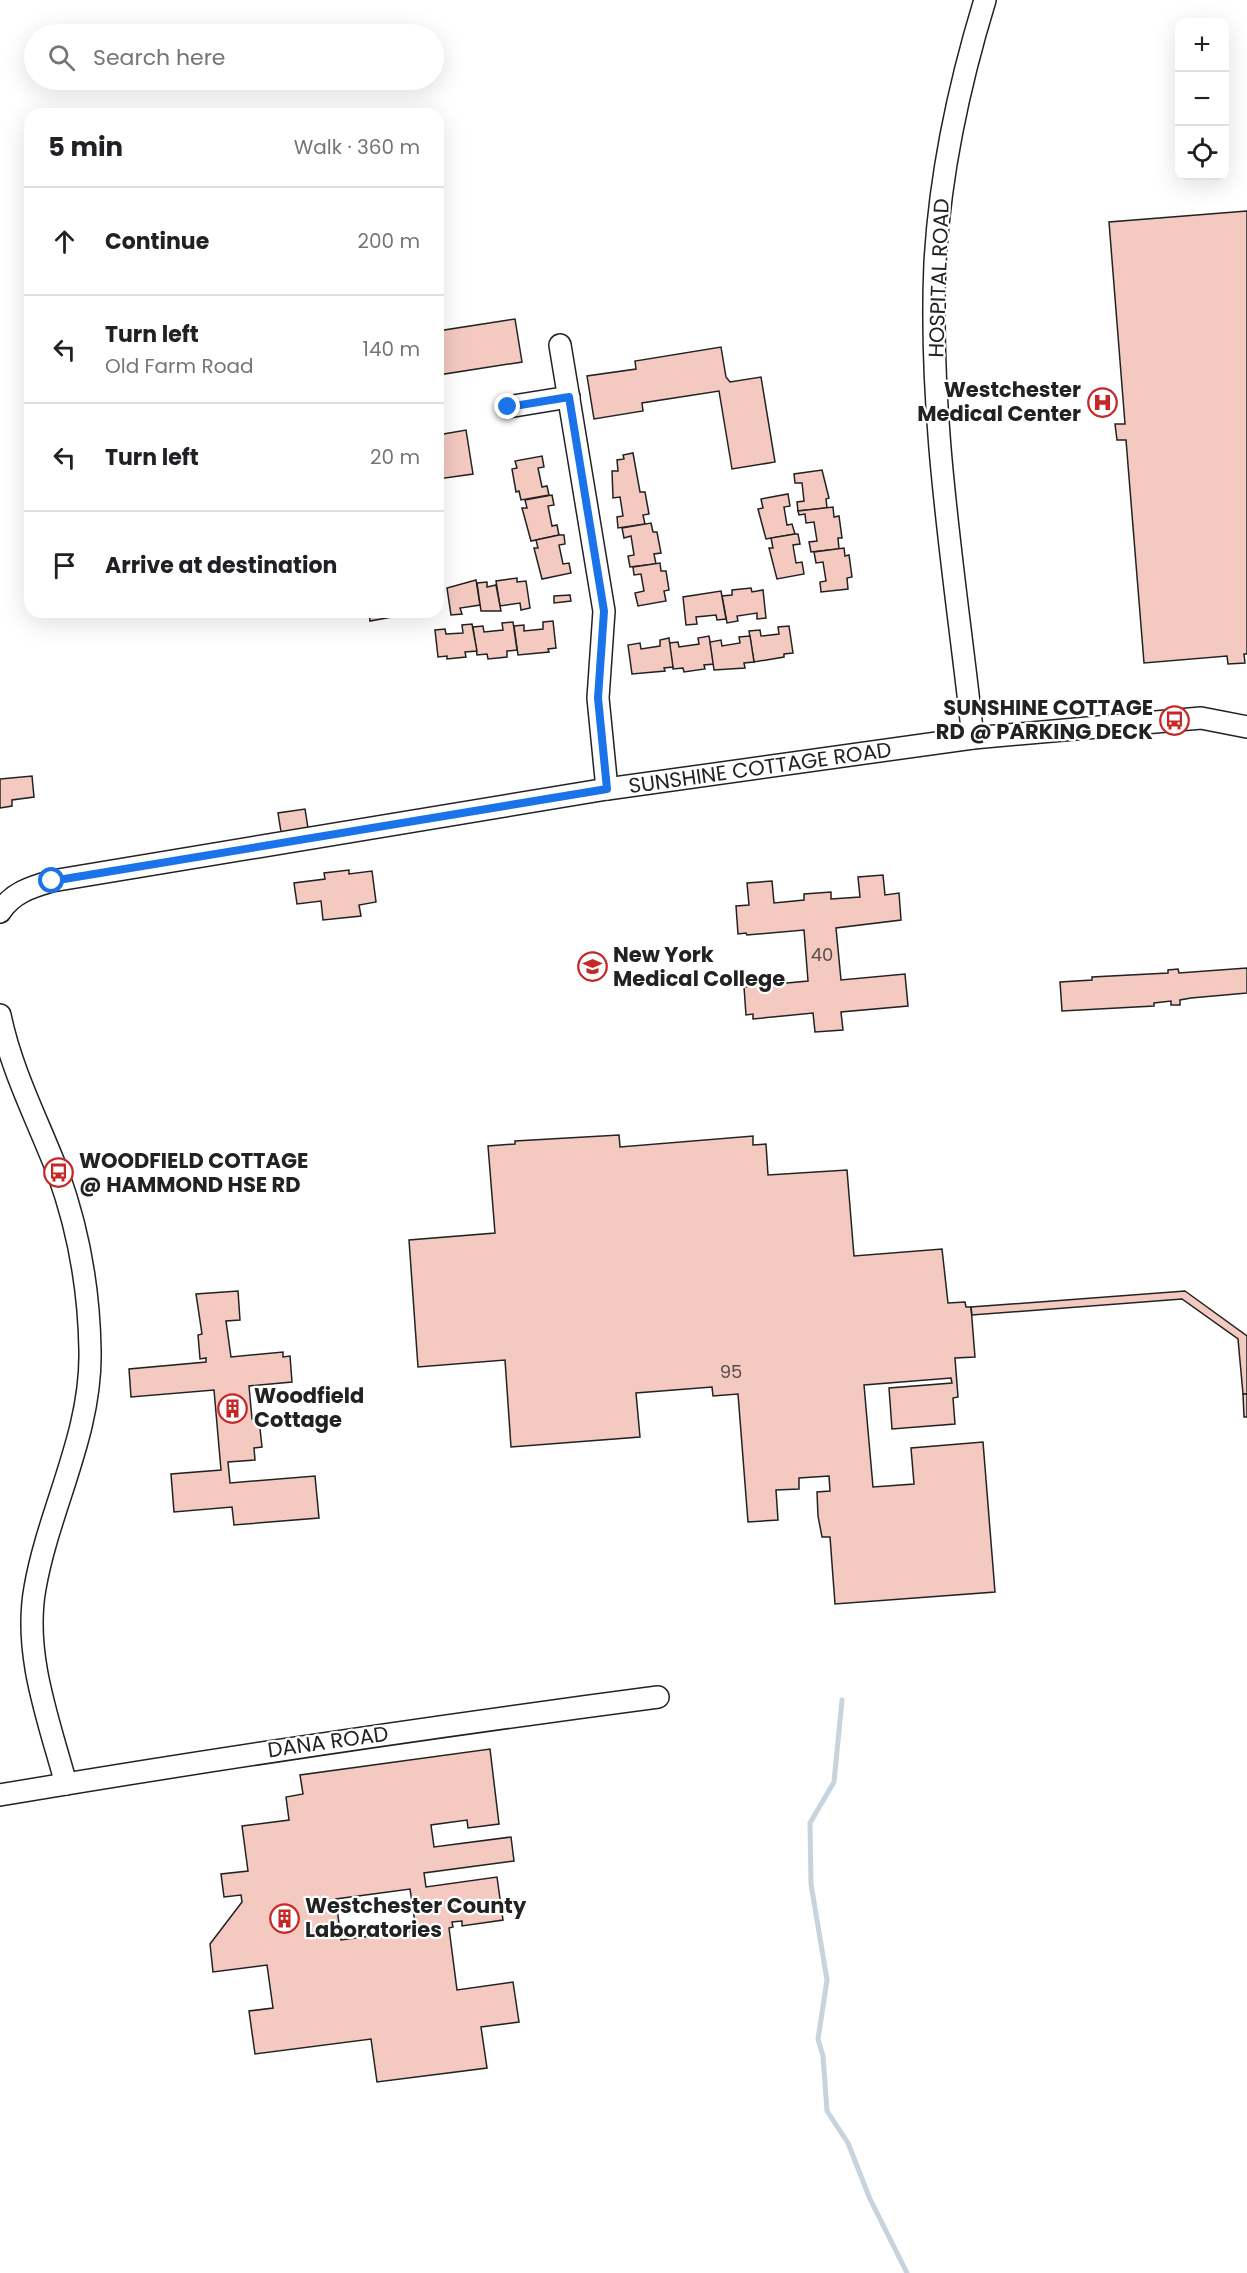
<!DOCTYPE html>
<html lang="en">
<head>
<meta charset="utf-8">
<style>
  body { margin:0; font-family:Poppins,sans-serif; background:#f2f2f2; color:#202124 }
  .controls { position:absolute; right:18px; top:18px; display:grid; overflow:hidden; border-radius:12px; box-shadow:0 6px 24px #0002 }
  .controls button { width:54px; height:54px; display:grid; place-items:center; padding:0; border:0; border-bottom:2px solid #e0e0e0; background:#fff; color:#202124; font:30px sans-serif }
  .stop { position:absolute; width:18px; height:18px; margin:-14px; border:4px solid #1a73e8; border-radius:50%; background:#fff }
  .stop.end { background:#1a73e8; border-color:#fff; box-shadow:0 2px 6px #0008 }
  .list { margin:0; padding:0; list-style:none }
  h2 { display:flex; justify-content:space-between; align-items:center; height:78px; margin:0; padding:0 24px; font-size:26px }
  h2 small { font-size:20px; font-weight:400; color:#757577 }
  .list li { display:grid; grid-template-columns:39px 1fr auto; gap:18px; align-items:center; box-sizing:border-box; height:108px; padding:0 24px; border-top:2px solid #e0e0e0 }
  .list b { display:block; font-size:22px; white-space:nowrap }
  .list p { margin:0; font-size:20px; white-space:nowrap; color:#757577 }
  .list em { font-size:20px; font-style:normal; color:#757577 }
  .icon { flex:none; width:33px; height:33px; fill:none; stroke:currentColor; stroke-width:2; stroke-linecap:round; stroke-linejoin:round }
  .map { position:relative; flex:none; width:1247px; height:2273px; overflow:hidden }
  .search { position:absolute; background:#fff; box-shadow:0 6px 24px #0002; left:24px; top:24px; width:420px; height:66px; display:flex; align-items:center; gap:15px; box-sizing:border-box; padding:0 21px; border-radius:33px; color:#757577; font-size:22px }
  .panel { position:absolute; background:#fff; box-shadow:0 6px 24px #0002; left:24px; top:108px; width:420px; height:510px; border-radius:18px }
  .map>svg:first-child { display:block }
</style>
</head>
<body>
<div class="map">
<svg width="1247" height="2273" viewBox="0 0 1247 2273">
  <rect width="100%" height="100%" fill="#fff"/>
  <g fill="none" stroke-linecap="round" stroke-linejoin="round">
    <path stroke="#c7d3dd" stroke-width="5" d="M 842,1700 L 834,1782 L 810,1823 L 811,1884 L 827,1980 L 818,2039 L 823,2056 L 827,2111 L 848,2143 L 870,2199 L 907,2273"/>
  </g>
  <g fill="#f3c9c0" stroke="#222" stroke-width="1.5" fill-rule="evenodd">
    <path d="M 1247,211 L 1247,654 L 1244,654 L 1245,663 L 1228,664 L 1227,656 L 1144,663 L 1126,440 L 1117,440 L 1115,424 L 1125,424 L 1109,222 Z"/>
    <path d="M 515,319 L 522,362 L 438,375 L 438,331 Z"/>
    <path d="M 721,347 L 726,377 L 730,382 L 761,377 L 775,462 L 732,469 L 719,391 L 642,403 L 643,411 L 594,419 L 587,376 L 636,369 L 635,361 Z"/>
    <path d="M 466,430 L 473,474 L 438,479 L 438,435 Z"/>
    <path d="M 633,453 L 640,492 L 645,492 L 649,514 L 643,515 L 645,524 L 618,528 L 617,517 L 623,516 L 620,497 L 613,498 L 612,471 L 618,471 L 617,460 L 624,459 L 623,455 Z"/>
    <path d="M 542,456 L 544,467 L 538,468 L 542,487 L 547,486 L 549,495 L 521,500 L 519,491 L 516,492 L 512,469 L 517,468 L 515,461 Z"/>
    <path d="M 822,470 L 829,498 L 826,499 L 827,508 L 798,511 L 797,502 L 804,501 L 802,483 L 795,483 L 794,474 Z"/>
    <path d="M 788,494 L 790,506 L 784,507 L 787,525 L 792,524 L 795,534 L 766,539 L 758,509 L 763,508 L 761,499 Z"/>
    <path d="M 552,495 L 554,505 L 548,506 L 552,526 L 557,525 L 559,535 L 531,541 L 522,508 L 527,508 L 525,500 Z"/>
    <path d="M 833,507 L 834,517 L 839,516 L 842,538 L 838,538 L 839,549 L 811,552 L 809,542 L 817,541 L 814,522 L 806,523 L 805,514 L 799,515 L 798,511 Z"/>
    <path d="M 651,523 L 653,532 L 657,532 L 661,553 L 654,554 L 656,564 L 630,567 L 628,556 L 634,555 L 631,536 L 624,538 L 622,528 Z"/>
    <path d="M 795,534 L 798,534 L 800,544 L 793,545 L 796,563 L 802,562 L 804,574 L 777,579 L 769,548 L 773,548 L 771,538 Z"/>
    <path d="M 559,535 L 564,535 L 565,544 L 559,545 L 563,564 L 569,563 L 571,573 L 542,579 L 534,548 L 538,548 L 536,540 Z"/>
    <path d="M 844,548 L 845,556 L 849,555 L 852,577 L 847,578 L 848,589 L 821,592 L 820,582 L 826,581 L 823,562 L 816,563 L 814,552 Z"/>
    <path d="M 660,563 L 661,571 L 666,571 L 669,590 L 664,591 L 666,601 L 638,606 L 635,593 L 644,591 L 641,574 L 634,575 L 633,567 Z"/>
    <path d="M 517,578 L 517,582 L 526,581 L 530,608 L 521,610 L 520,603 L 500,606 L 496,581 Z"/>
    <path d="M 476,580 L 480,605 L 460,608 L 462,614 L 451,615 L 447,588 Z"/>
    <path d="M 487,582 L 487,587 L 496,585 L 501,611 L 481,611 L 477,583 Z"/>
    <path d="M 751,588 L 752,592 L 763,590 L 766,618 L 757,619 L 757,613 L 737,616 L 738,621 L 727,623 L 722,596 L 732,595 L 732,590 Z"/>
    <path d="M 721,591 L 726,619 L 717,620 L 716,615 L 696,617 L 697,624 L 686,625 L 683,597 Z"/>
    <path d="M 570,595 L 571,601 L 554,603 L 554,596 Z"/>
    <path d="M 369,612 L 397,612 L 398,616 L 370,621 Z"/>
    <path d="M 553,621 L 556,648 L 548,649 L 549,652 L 518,655 L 514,626 L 524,625 L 524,631 L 543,629 L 543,622 Z"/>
    <path d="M 513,622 L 517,650 L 507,651 L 507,657 L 488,659 L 487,654 L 477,655 L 473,627 L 483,626 L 484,632 L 503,630 L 502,623 Z"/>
    <path d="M 472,624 L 477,651 L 465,652 L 466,657 L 447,659 L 447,656 L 438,657 L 435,630 L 445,629 L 446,634 L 463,633 L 462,625 Z"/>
    <path d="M 789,626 L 793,653 L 784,654 L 784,657 L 754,662 L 749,631 L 760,630 L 761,636 L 779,634 L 778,627 Z"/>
    <path d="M 709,636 L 714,664 L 704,665 L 705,669 L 684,672 L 683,668 L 673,669 L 669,643 L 678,642 L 679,647 L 699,644 L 698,638 Z"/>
    <path d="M 750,636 L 754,662 L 744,663 L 745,668 L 714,670 L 710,642 L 721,640 L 722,646 L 740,643 L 739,637 Z"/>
    <path d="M 669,638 L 673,667 L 664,668 L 665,671 L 632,674 L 628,645 L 640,643 L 641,649 L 660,646 L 660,640 Z"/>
    <path d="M 32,776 L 34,797 L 12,800 L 12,806 L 0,808 L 0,779 Z"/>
    <path d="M 305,809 L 308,828 L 281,832 L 278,813 Z"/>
    <path d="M 349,870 L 349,874 L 372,871 L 376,902 L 359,905 L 361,916 L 323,920 L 321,901 L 297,904 L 294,883 L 325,879 L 324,873 Z"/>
    <path d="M 883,875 L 885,895 L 899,893 L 901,920 L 836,928 L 841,980 L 905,974 L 908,1006 L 841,1012 L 843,1030 L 815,1032 L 813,1013 L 753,1019 L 753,1014 L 746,1015 L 744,987 L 808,981 L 804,930 L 747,935 L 746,933 L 738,934 L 736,906 L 749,905 L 747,883 L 772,881 L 774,903 L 804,900 L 804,894 L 831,892 L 831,899 L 860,897 L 858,877 Z"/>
    <path d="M 1247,968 L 1247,993 L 1191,998 L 1180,1000 L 1180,1005 L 1171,1005 L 1171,1001 L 1154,1003 L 1154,1006 L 1062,1011 L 1060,982 L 1092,980 L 1092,977 L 1168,973 L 1168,970 L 1178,969 L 1179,973 Z"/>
    <path d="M 619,1135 L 620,1147 L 753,1136 L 753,1145 L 766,1144 L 768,1175 L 847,1170 L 854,1256 L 942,1249 L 948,1303 L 965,1302 L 966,1307 L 971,1307 L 975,1357 L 955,1358 L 958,1397 L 953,1398 L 955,1424 L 892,1429 L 889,1388 L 952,1383 L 951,1378 L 864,1385 L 873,1487 L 914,1484 L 911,1448 L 983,1442 L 995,1592 L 835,1604 L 830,1537 L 822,1537 L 818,1516 L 817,1492 L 830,1491 L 829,1476 L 799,1478 L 799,1489 L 776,1490 L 778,1520 L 748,1522 L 738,1394 L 713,1396 L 712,1387 L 636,1393 L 640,1437 L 511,1447 L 505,1360 L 418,1367 L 409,1240 L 495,1233 L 488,1146 L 515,1144 L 515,1141 Z"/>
    <path d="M 238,1291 L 240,1320 L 226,1321 L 231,1357 L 283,1352 L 283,1357 L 290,1356 L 292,1382 L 249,1386 L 252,1419 L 259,1419 L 262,1447 L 254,1448 L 255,1460 L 228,1462 L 230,1483 L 315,1476 L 319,1518 L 234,1525 L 232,1507 L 174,1512 L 171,1474 L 221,1470 L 214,1390 L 131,1397 L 129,1369 L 206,1362 L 206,1358 L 200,1359 L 198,1335 L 202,1334 L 196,1294 Z"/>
    <path d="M 1185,1291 L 1247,1336 L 1247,1394 L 1243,1394 L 1238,1339 L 1182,1299 L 972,1315 L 971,1307 Z"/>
    <path d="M 1243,1394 L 1247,1394 L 1247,1417 L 1244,1417 Z"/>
    <path d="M 490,1749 L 499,1824 L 468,1828 L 467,1820 L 431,1825 L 434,1847 L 511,1837 L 514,1861 L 424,1873 L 426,1887 L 497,1877 L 503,1920 L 462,1926 L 462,1921 L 452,1922 L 453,1927 L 449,1928 L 457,1990 L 513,1982 L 519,2022 L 481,2027 L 487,2068 L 377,2082 L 371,2039 L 255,2054 L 249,2011 L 273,2008 L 267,1965 L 213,1972 L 210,1944 L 242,1902 L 241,1895 L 224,1897 L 221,1874 L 248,1871 L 242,1826 L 289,1820 L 286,1797 L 303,1794 L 300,1775 ZM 410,1889 L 416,1930 L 341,1940 L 336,1899 Z"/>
  </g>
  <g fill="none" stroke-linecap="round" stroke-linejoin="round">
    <defs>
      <g id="minor">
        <path d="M 560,345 L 604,611 L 598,698 L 607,789"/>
        <path d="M 508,407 L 569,397"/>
        <path d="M 973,738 C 956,581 928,422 935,263 C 940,173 959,85 985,0"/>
        <path d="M 0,912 C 12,893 31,887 52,881 L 607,789 L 973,738 L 1201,718 L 1247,727"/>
        <path d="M 0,1015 C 11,1070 38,1121 58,1173 C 79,1231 89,1289 90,1350 C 92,1434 49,1508 35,1588 C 23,1654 49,1721 66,1784"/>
        <path d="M 0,1795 C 219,1758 438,1726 658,1697"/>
      </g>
    </defs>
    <use href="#minor" stroke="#222" stroke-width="24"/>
    <use href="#minor" stroke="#fff" stroke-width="21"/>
  </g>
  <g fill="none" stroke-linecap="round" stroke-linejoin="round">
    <path stroke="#1a73e8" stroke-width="8" d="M 52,881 L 607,789 L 598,698 L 604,611 L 569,397 L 508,407"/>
  </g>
  <defs>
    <symbol id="hospital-ring" viewBox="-11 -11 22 22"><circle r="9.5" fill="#fff" stroke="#c62828" stroke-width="1.5"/><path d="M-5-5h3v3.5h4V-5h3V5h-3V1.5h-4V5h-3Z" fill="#c62828"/></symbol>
    <symbol id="bus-ring" viewBox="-11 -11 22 22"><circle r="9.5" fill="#fff" stroke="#c62828" stroke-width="1.5"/><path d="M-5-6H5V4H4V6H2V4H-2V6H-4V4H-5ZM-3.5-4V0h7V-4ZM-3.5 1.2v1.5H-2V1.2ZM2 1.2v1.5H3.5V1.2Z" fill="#c62828"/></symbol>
    <symbol id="university-ring" viewBox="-11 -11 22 22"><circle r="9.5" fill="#fff" stroke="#c62828" stroke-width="1.5"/><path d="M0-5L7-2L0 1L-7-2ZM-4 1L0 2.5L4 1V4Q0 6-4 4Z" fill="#c62828"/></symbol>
    <symbol id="building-ring" viewBox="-11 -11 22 22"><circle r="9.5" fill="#fff" stroke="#c62828" stroke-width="1.5"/><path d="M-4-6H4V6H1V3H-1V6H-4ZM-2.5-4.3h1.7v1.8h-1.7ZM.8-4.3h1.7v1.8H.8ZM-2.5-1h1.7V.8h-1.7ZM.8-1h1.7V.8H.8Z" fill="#c62828"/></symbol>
  </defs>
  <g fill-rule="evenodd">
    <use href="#hospital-ring" x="1086" y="386" width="33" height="33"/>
    <use href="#bus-ring" x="1158" y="704" width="33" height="33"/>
    <use href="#university-ring" x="576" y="950" width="33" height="33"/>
    <use href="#bus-ring" x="42" y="1156" width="33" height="33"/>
    <use href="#building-ring" x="216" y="1392" width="33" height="33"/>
    <use href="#building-ring" x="268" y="1902" width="33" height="33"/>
  </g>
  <g text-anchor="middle" stroke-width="4.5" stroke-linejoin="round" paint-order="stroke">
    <g font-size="18" fill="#564c4a">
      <text x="822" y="961">40</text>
      <text x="731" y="1378">95</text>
    </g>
    <g font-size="21" fill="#222" stroke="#fff">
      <text transform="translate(939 278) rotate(-88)" y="7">HOSPITAL ROAD</text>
      <text transform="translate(760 768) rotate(-8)" y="7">SUNSHINE COTTAGE ROAD</text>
      <text transform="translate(328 1742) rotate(-8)" y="7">DANA ROAD</text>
    </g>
    <g font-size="21" font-weight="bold" fill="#222" stroke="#fff" text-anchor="start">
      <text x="1081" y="397" text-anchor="end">Westchester<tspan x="1081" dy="24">Medical Center</tspan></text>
      <text x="1153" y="715" text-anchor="end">SUNSHINE COTTAGE<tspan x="1153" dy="24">RD @ PARKING DECK</tspan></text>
      <text x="613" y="962">New York<tspan x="613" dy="24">Medical College</tspan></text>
      <text x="79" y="1168">WOODFIELD COTTAGE<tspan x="79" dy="24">@ HAMMOND HSE RD</tspan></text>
      <text x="254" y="1403">Woodfield<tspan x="254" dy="24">Cottage</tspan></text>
      <text x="305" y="1913">Westchester County<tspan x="305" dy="24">Laboratories</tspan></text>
    </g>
  </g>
</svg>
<div class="controls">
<button>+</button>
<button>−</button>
<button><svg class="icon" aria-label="locate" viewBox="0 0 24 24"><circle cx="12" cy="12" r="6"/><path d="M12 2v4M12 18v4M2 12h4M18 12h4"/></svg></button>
</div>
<div class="stop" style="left:52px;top:881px"></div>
<div class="stop end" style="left:508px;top:407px"></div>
<div class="search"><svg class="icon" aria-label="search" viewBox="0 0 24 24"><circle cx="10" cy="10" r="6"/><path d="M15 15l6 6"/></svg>Search here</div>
<section class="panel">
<h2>5 min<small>Walk · 360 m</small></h2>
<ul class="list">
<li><svg class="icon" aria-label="ahead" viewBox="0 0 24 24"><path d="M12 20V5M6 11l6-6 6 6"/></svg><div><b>Continue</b></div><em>200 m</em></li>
<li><svg class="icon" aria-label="left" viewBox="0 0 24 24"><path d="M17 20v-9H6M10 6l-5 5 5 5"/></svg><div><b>Turn left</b><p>Old Farm Road</p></div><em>140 m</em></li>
<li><svg class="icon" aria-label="left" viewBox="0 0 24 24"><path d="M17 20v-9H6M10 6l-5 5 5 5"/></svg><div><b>Turn left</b></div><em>20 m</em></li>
<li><svg class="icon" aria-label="arrive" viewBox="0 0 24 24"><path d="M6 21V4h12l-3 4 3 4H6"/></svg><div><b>Arrive at destination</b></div></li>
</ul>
</section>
</div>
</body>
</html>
